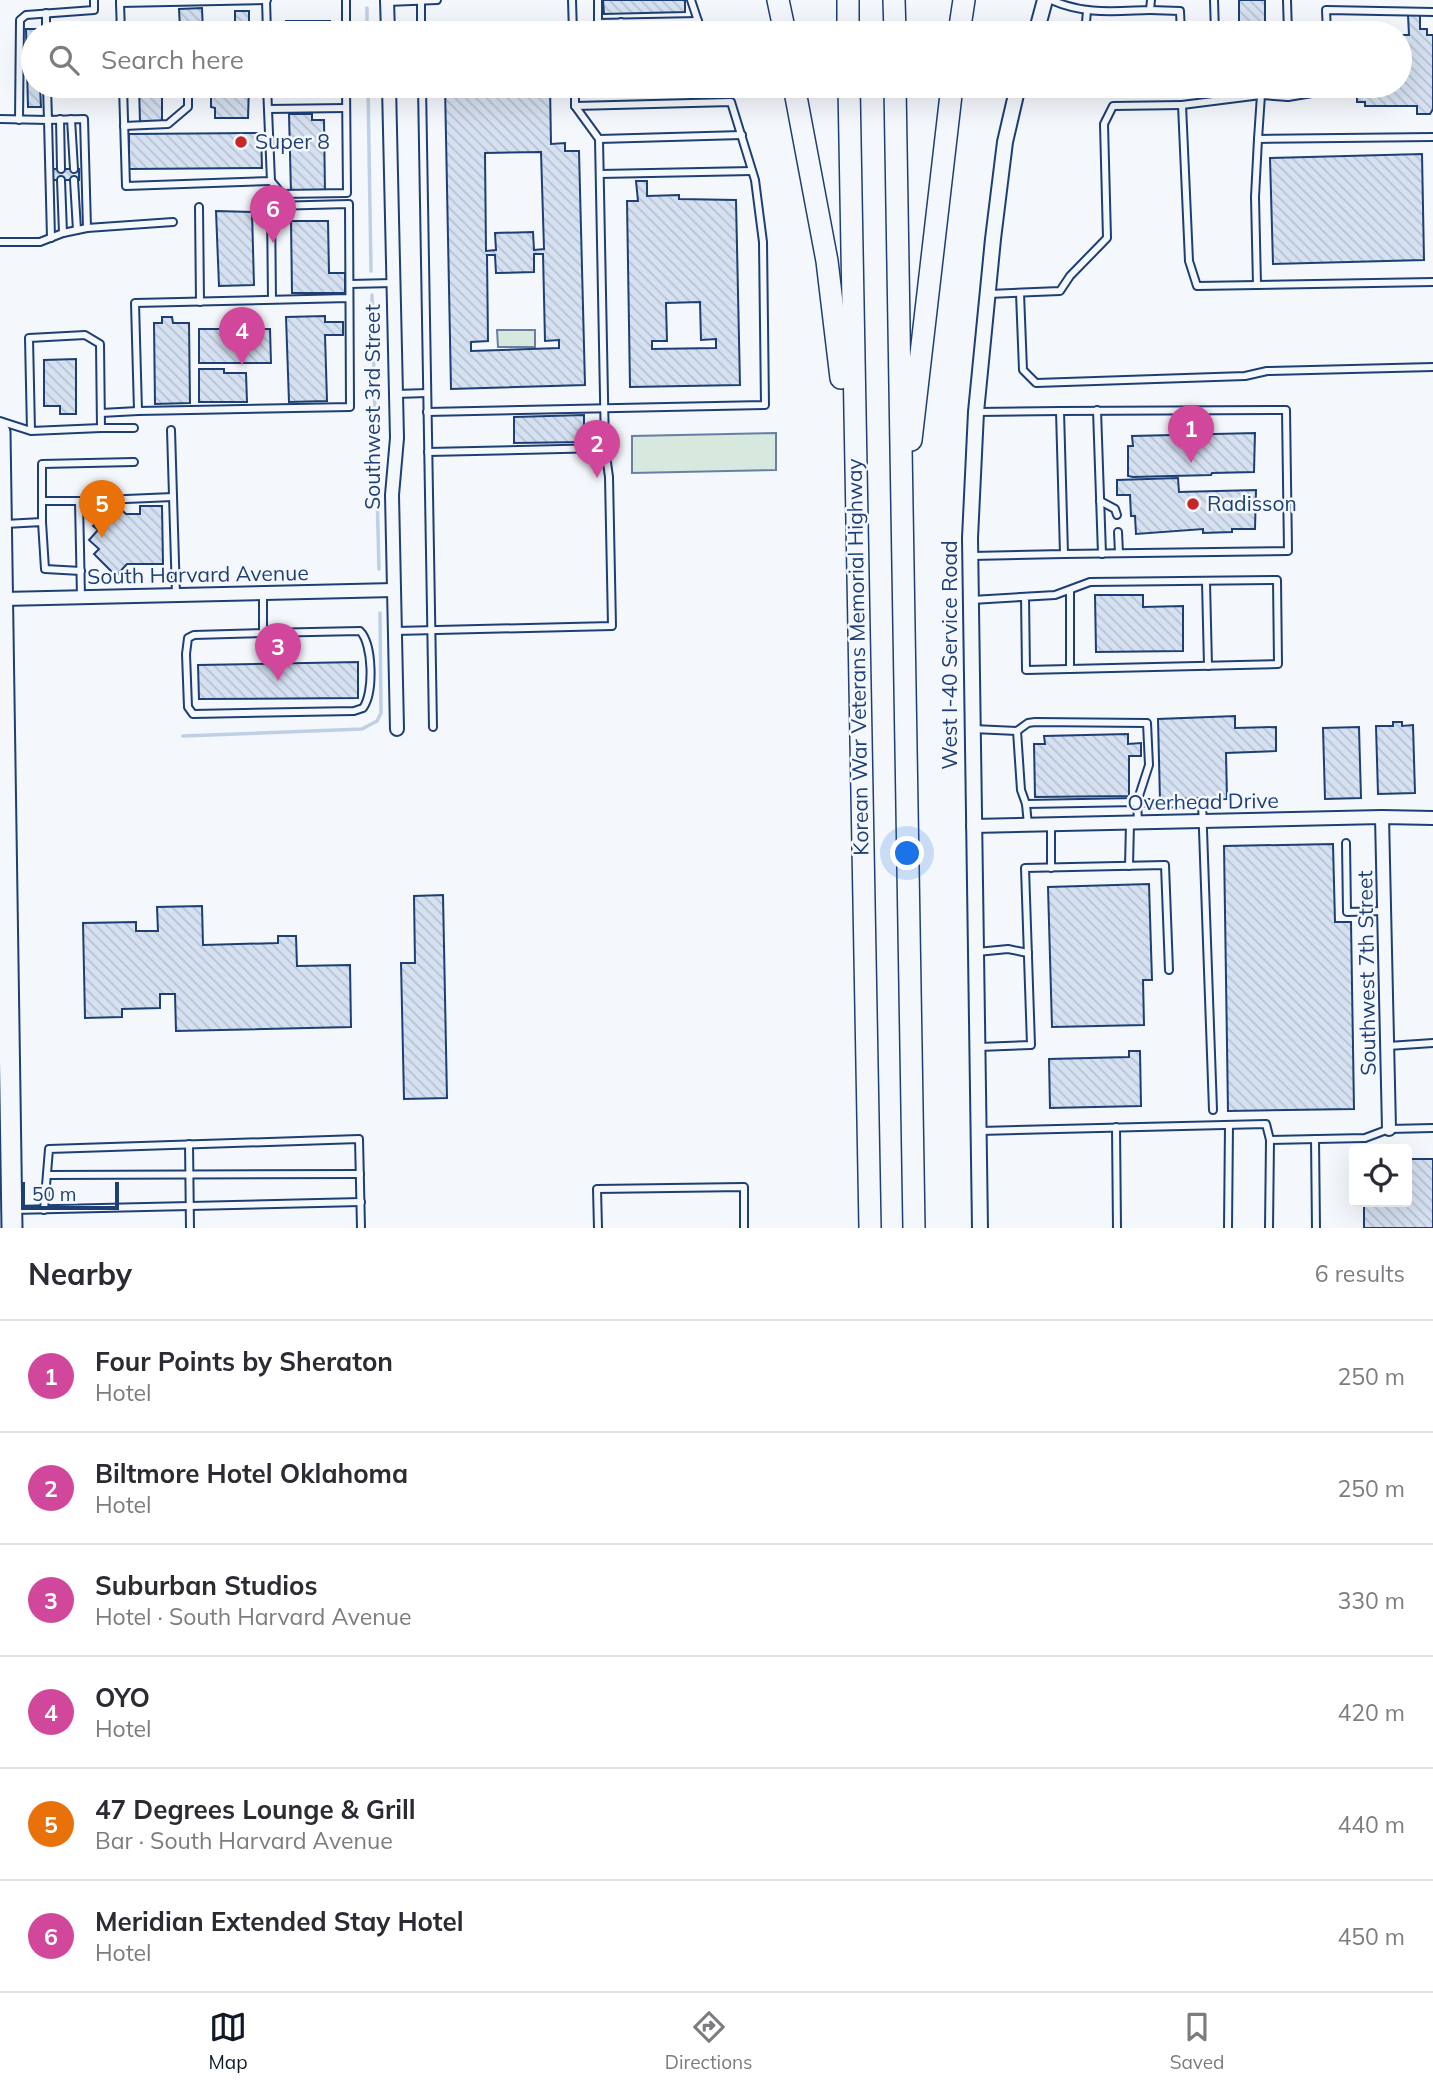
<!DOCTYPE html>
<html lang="en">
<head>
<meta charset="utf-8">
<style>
  body { margin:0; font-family:Mulish,sans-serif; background:#f2f2f3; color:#2b2b33 }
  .controls { position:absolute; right:21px; bottom:21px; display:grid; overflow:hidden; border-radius:7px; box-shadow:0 7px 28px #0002 }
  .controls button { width:63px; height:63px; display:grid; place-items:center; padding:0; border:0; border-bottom:2px solid #e1e1e2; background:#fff; color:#2b2b33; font:35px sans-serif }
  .scale { position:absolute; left:21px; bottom:18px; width:98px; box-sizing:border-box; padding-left:7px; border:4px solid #1d3f73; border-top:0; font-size:19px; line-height:24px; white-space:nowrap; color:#1d3f73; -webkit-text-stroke:5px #f4f7fb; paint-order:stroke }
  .you { position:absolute; left:908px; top:854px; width:24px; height:24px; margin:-18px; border:5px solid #fff; border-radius:50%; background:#1a73e8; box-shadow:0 0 0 10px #1a73e833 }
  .badge { display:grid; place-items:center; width:46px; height:46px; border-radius:50%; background:#111827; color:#fff; font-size:23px; font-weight:700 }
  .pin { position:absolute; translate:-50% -58px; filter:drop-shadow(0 2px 4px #0008) }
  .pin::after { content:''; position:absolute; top:37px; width:24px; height:21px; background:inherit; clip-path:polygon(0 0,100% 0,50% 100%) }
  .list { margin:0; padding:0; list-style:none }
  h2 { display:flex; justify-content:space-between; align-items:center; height:91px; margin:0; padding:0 28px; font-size:30px }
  h2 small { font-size:23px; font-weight:400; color:#7c7c81 }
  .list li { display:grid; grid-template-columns:46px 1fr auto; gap:21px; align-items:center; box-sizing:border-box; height:112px; padding:0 28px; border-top:2px solid #e1e1e2 }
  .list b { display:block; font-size:26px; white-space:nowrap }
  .list p { margin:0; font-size:23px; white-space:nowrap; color:#7c7c81 }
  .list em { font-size:23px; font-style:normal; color:#7c7c81 }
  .icon { flex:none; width:38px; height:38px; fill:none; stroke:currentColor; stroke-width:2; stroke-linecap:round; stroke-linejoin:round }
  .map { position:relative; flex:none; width:1433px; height:1228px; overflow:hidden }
  .search { position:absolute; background:#fff; box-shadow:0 7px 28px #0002; left:21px; right:21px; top:21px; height:77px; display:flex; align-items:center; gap:18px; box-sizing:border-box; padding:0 24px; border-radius:38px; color:#7c7c81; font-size:26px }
  .sheet { height:763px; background:#fff }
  nav { display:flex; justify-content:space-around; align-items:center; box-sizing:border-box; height:98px; border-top:2px solid #e1e1e2; background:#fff; font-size:19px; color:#7c7c81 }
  nav a { display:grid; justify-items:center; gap:4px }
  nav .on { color:#111827 }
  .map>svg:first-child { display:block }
</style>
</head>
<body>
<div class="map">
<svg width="1433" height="1228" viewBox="0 0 1433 1228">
  <defs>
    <pattern id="building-back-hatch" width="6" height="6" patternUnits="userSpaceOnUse" patternTransform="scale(1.75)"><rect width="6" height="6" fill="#d5e0f0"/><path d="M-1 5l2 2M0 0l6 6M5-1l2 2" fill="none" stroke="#b6c1d1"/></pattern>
  </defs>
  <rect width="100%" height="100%" fill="#f4f7fb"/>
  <g fill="#d7e8df" stroke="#687fa3" stroke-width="2">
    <path d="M 497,330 L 535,330 L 535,347 L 498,347 Z"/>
    <path d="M 776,433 L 776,470 L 632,473 L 632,436 Z"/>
  </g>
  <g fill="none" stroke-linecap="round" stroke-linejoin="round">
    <g stroke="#bed0e5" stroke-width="3.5">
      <path d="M 367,8 L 367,33"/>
      <path d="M 368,86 L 371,271"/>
      <path d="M 372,295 L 379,569"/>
      <path d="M 183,736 L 362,729 L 377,721 L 381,713 L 380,613"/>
    </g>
  </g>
  <g fill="url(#building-back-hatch)" stroke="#1d3f73" stroke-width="2" fill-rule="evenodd">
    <path d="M 603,0 L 685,0 L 685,12 L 604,14 Z"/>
    <rect x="1239" y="0" width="26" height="33"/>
    <path d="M 202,8 L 203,33 L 127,33 L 127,29 L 180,28 L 179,9 Z"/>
    <path d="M 235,11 L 249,11 L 249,33 L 212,33 L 212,25 L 235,26 Z"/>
    <path d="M 1408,15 L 1420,15 L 1420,29 L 1427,29 L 1427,35 L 1433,35 L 1433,109 L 1430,114 L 1417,114 L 1417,106 L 1365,106 L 1365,102 L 1357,102 L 1357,86 L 1400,86 L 1400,35 L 1409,35 Z"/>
    <rect x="286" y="21" width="44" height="12"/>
    <path d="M 26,29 L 39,29 L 39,33 L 33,33 L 33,86 L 40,86 L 41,107 L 28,107 Z"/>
    <rect x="77" y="86" width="29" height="5"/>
    <path d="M 139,86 L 162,86 L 162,122 L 140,122 Z"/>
    <path d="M 211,86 L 249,86 L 248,118 L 215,118 L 215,108 L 211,107 Z"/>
    <path d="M 445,86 L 550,86 L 551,144 L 565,143 L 565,151 L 579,151 L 585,385 L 451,389 ZM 541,152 L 544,249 L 534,250 L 533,232 L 495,233 L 496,250 L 486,251 L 485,153 ZM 534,254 L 543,254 L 545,341 L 559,340 L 559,348 L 471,351 L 471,342 L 488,341 L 487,255 L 495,255 L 496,273 L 534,272 Z"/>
    <path d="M 289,114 L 312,114 L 312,120 L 324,120 L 325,192 L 291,193 Z"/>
    <path d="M 261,133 L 262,168 L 129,169 L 129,134 Z"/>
    <path d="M 1422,154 L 1424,260 L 1273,264 L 1270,158 Z"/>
    <rect x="53" y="169" width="26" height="11"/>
    <path d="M 636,181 L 647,181 L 647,196 L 679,195 L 679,199 L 736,200 L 740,385 L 630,387 L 627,201 L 638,201 ZM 700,302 L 701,340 L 716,339 L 716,348 L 652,349 L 652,341 L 667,341 L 666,303 Z"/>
    <path d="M 216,211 L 252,212 L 254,285 L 219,286 Z"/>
    <path d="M 291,221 L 328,221 L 329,273 L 345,273 L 345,293 L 292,293 Z"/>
    <path d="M 325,316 L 325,322 L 343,322 L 343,335 L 325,335 L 327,401 L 289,402 L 286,317 Z"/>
    <path d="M 162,317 L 172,317 L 173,323 L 189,323 L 190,403 L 155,404 L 154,323 L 162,323 Z"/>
    <path d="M 199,329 L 270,329 L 271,363 L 199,363 Z"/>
    <path d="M 76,359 L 76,414 L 60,414 L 60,406 L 44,406 L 44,360 Z"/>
    <path d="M 199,369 L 224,369 L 224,373 L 246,373 L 247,402 L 199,402 Z"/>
    <path d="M 584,415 L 584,442 L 514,443 L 514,417 Z"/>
    <path d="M 1255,433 L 1254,472 L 1212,473 L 1211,475 L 1133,477 L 1128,476 L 1128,446 L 1133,446 L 1132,436 Z"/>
    <path d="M 1178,478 L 1179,492 L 1256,490 L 1255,529 L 1232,529 L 1232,532 L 1203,533 L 1203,529 L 1136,534 L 1135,516 L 1131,516 L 1130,495 L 1117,495 L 1117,480 Z"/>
    <path d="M 115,503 L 126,514 L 140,514 L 140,506 L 162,506 L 163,564 L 127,564 L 116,576 L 94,554 L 99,549 L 89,540 L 98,530 L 93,526 Z"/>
    <path d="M 1095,595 L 1143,595 L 1143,607 L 1183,606 L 1183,651 L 1096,652 Z"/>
    <path d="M 358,662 L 358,698 L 199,699 L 198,665 Z"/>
    <path d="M 1235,716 L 1235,728 L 1276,727 L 1276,751 L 1226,753 L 1227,799 L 1160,801 L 1158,719 Z"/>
    <path d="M 1393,722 L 1402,722 L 1402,726 L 1413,725 L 1415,793 L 1378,794 L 1376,726 L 1393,726 Z"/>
    <path d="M 1359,727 L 1361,798 L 1325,799 L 1323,728 Z"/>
    <path d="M 1128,734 L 1128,744 L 1141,743 L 1141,756 L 1129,756 L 1129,796 L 1035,797 L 1034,744 L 1045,744 L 1044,736 Z"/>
    <path d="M 1333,844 L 1335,922 L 1351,922 L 1354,1109 L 1228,1111 L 1224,846 Z"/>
    <path d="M 1149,884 L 1152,980 L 1143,980 L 1144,1025 L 1052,1027 L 1048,887 Z"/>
    <path d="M 443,895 L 447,1098 L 404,1099 L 401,963 L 415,963 L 414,896 Z"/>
    <path d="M 202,906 L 203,945 L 278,943 L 278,936 L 296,936 L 297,966 L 350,965 L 351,1027 L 176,1031 L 175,994 L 160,994 L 160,1008 L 122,1009 L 122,1017 L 85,1018 L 83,923 L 136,922 L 136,931 L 158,931 L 157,907 Z"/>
    <path d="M 1129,1051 L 1140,1051 L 1141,1106 L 1050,1108 L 1049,1059 L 1129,1057 Z"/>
    <path d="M 1407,1159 L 1433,1159 L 1433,1228 L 1364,1228 L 1364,1202 L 1407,1202 Z"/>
  </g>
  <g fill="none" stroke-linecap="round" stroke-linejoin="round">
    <defs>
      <g id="service">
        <path d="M 120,0 L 120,3 L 267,0"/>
        <path d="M 266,0 L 267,33"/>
        <path d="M 346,0 L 346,33"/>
        <path d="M 572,0 L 573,33"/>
        <path d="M 598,0 L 598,23 L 698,21"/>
        <path d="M 691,0 L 698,21 L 699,33"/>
        <path d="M 1051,0 C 1085,15 1114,11 1150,10 L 1151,0"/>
        <path d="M 1214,0 L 1215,33"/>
        <path d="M 1287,0 L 1288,33"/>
        <path d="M 421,1 L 421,33"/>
        <path d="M 387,2 L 437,0"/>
        <path d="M 120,3 L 121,33"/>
        <path d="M 1150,10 L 1180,11 L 1181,33"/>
        <path d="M 46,13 L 46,33"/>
        <path d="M 621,22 L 621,33"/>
        <path d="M 508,33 L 517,29 L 573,27"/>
        <path d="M 1085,33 L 1087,11"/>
        <path d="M 1327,33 L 1326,10 L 1433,12"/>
        <path d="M 47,86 L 48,120 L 84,119 L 87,228"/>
        <path d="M 123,86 L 126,186 L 271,181 L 267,86"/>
        <path d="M 422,86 L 433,727"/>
        <path d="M 1087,86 L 1099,93 L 1183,89 L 1183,86"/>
        <path d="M 1288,86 L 1288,97 L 1261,95 L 1182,105 L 1189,261 L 1197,286 L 1433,282"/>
        <path d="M 1183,89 L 1221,89 L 1220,86"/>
        <path d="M 1261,95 L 1258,139 L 1433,137"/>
        <path d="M 1288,97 L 1312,93 L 1322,86"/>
        <path d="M 268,109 L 346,108"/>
        <path d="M 0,119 L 48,120 L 51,238"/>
        <path d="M 60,119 L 61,169"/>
        <path d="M 71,119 L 74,169"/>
        <path d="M 19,120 L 20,20 L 26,15 L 94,10 L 94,0"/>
        <path d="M 124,126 L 168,124 L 188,107 L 188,86"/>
        <path d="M 599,139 L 742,135"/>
        <path d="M 600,174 L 752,171"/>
        <path d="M 61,180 L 63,233"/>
        <path d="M 74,180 L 77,230"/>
        <path d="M 271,181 L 282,194 L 347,193 L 346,86"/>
        <path d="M 199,207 L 200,302"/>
        <path d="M 0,242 L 40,242 L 63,233 L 87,228 L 173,222"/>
        <path d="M 350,284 L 393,283"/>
        <path d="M 1257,285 L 1255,197 L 1258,139"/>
        <path d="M 1020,293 L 1023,370 L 1036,383 L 1245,376 L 1267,371 L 1433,367"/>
        <path d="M 989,294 L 1060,291 L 1070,276 L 1107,238 L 1104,124 L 1113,106 L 1182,105"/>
        <path d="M 272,300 L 271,206 L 349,204 L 350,407 L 138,411 L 135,303 L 349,298"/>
        <path d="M 396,394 L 427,393"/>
        <path d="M 1097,410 L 1102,554"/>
        <path d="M 427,412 L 765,405 L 763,242 L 755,180 L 731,102 L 575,106"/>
        <path d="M 978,412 L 1060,411"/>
        <path d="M 101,413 L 138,411"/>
        <path d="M 0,421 L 31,431 L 101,428 L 100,344 L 85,335 L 29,338 L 31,431"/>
        <path d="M 101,428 L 134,428"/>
        <path d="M 171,430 L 176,595"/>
        <path d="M 428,452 L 605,448"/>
        <path d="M 42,501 L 79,501"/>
        <path d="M 1100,501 L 1115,509 L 1117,515"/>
        <path d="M 42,522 L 42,464 L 134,462"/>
        <path d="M 5,524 L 42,522 L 45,569 L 81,571"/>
        <path d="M 1118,532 L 1119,553"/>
        <path d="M 972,556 L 1064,554 L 1060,411 L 1286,410 L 1288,551 L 1064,554"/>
        <path d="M 1206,582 L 1208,666"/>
        <path d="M 81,597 L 79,501 L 173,497"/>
        <path d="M 972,600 L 1055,595 L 1090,582 L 1277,580 L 1278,664 L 1026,670 L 1025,597"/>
        <path d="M 395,631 L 612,626 L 609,477 L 605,448 L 599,139 L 575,106 L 575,86"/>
        <path d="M 263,633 L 360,631 C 373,644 374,693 363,708 L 354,711 L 193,714 L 188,707 L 186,654 L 188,638 L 194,635 L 263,633 L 263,593"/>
        <path d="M 1070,669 L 1070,591"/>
        <path d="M 973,729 L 1017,731 L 1028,723 L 1035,722 L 1147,723 L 1149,765 L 1137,802 L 1159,804 L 1202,802 L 1213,1110"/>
        <path d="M 1017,731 L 1021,790 L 1026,804 L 1028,825"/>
        <path d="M 1026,804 L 1137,802 L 1138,822"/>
        <path d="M 1051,824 L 1051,868"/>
        <path d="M 1346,843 L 1347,912 L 1385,911"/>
        <path d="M 1129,866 L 1130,823"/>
        <path d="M 977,952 L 1008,949 L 1028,953"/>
        <path d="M 1388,1046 L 1433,1043"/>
        <path d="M 979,1047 L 1031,1045 L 1025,868 L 1165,865 L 1169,970"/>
        <path d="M 1116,1127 L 1117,1228"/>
        <path d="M 980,1131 L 1266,1124 L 1270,1140 L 1269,1228"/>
        <path d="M 1315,1139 L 1316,1228"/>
        <path d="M 1270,1140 L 1365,1138 L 1389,1129 L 1433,1128"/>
        <path d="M 189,1144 L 190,1228"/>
        <path d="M 47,1175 L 360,1174"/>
        <path d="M 13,1210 L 361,1202"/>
        <path d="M 44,1210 L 49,1149 L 359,1139 L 361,1228"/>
        <path d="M 598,1228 L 597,1189 L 744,1187 L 744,1228"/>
        <path d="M 1228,1228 L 1229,1125"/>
      </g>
      <g id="minor">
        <path d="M 387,0 L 388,33"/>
        <path d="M 389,86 L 397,438 L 392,495 L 397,729"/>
        <path d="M 3,599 L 394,590"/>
        <path d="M 1382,817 L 1389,1129"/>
        <path d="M 973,826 L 1382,817 L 1433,818"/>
      </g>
      <g id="tertiary">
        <path d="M 1036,33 L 1045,0"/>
        <path d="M 980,1228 L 970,538 L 976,412 L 993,239 L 1005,142 L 1018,86"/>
      </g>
      <path id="primary" d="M 0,432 L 12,1228"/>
      <g id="motorway">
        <path d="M 778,0 L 785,33"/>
        <path d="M 848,0 L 848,33"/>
        <path d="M 894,0 L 895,33"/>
        <path d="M 959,33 L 964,0"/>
        <path d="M 794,86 L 827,261 L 841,378"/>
        <path d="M 849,86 L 870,1228"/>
        <path d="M 895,86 L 914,1228"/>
        <path d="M 911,440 L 952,86"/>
      </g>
    </defs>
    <use href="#service" stroke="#1d3f73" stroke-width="10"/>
    <use href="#minor" stroke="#1d3f73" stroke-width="16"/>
    <use href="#tertiary" stroke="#1d3f73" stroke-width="18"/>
    <use href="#primary" stroke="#1d3f73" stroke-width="23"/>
    <use href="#motorway" stroke="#1d3f73" stroke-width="24"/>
    <use href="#service" stroke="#f4f7fb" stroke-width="6"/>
    <use href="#minor" stroke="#f4f7fb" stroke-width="12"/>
    <use href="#tertiary" stroke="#f4f7fb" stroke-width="14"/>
    <use href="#primary" stroke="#f4f7fb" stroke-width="19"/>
    <use href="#motorway" stroke="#f4f7fb" stroke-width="21"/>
  </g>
  <g fill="#c62828" stroke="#f4f7fb" stroke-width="2.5">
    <circle cx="241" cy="142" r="7"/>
    <circle cx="1193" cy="504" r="7"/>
  </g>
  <g text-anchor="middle" stroke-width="5" stroke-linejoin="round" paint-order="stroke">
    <g font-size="21" fill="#1d3f73" stroke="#f4f7fb" text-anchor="start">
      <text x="255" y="149">Super 8</text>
      <text x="1207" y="511">Radisson</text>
    </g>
    <g font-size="21" fill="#1d3f73" stroke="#f4f7fb">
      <text transform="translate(373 407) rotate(-90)" y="7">Southwest 3rd Street</text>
      <text transform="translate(198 575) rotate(-1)" y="7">South Harvard Avenue</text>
      <text transform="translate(950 655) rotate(-90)" y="7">West I-40 Service Road</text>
      <text transform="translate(858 657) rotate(-91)" y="7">Korean War Veterans Memorial Highway</text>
      <text transform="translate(1203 802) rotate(-1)" y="7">Overhead Drive</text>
      <text transform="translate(1367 973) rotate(-91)" y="7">Southwest 7th Street</text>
    </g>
  </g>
</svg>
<div class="controls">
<button><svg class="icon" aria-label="locate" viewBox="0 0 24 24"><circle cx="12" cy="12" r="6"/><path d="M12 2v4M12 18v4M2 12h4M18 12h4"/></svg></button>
</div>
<div class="scale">50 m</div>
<div class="you"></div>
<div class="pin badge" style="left:1191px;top:463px;background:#d1479c">1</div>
<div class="pin badge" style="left:597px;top:478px;background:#d1479c">2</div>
<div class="pin badge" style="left:278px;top:681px;background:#d1479c">3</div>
<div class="pin badge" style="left:242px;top:365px;background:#d1479c">4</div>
<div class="pin badge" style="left:102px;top:538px;background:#e8710a">5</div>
<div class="pin badge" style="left:273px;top:243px;background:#d1479c">6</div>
<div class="search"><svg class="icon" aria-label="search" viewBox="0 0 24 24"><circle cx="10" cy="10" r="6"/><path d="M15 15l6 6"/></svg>Search here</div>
</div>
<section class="sheet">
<h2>Nearby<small>6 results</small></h2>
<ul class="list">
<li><span class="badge" style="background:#d1479c">1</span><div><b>Four Points by Sheraton</b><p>Hotel</p></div><em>250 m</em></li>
<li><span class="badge" style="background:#d1479c">2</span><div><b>Biltmore Hotel Oklahoma</b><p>Hotel</p></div><em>250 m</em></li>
<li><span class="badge" style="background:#d1479c">3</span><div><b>Suburban Studios</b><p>Hotel · South Harvard Avenue</p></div><em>330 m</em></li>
<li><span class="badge" style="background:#d1479c">4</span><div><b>OYO</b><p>Hotel</p></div><em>420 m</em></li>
<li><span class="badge" style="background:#e8710a">5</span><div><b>47 Degrees Lounge &amp; Grill</b><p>Bar · South Harvard Avenue</p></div><em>440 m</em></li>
<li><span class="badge" style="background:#d1479c">6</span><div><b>Meridian Extended Stay Hotel</b><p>Hotel</p></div><em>450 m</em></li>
</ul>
</section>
<nav>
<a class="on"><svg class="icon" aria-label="map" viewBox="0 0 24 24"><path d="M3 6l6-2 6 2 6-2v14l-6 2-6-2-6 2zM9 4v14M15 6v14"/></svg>Map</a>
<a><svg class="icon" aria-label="directions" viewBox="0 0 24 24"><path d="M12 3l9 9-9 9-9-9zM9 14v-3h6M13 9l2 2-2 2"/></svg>Directions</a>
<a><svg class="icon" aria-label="saved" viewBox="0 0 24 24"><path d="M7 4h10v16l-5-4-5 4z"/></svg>Saved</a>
</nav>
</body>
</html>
